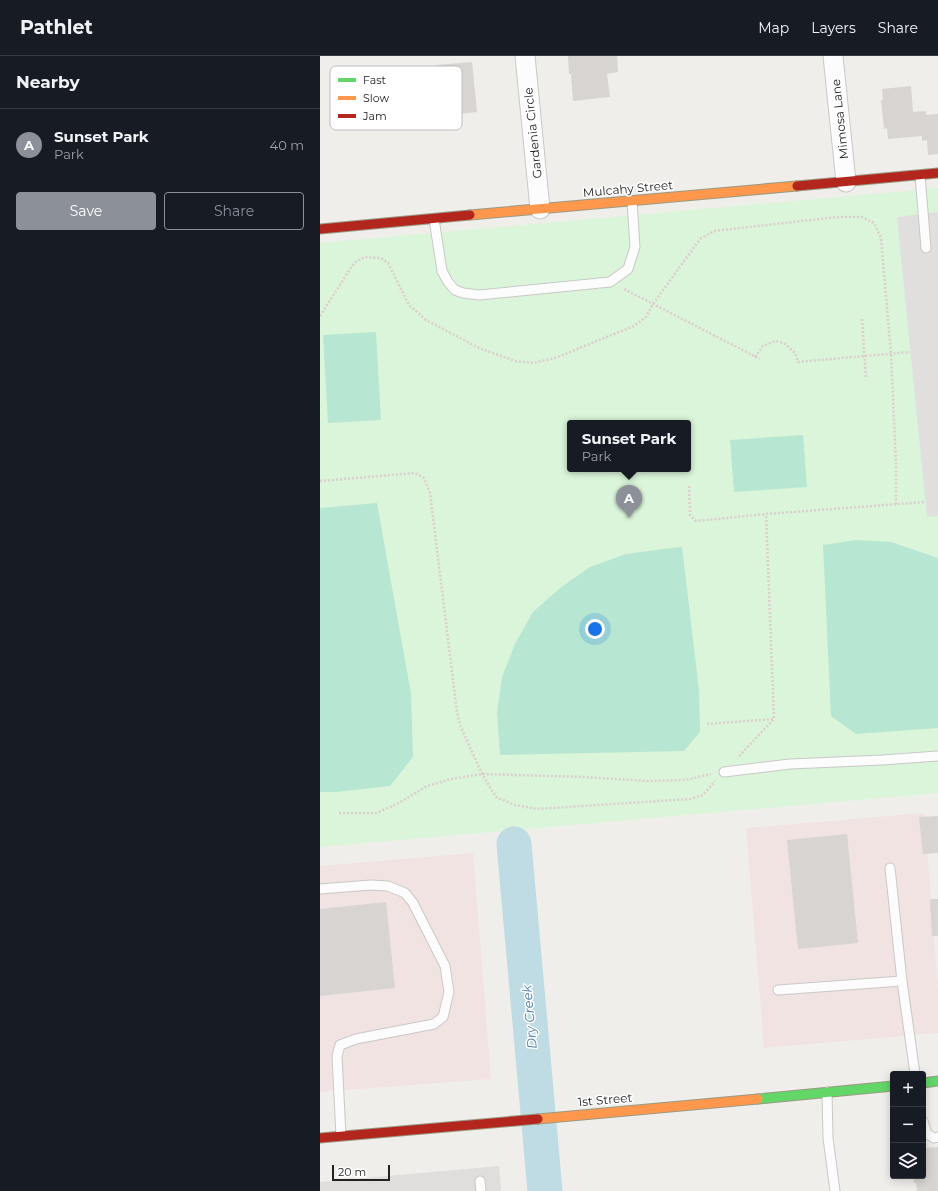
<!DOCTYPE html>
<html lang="en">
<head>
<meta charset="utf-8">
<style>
  body { margin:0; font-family:Montserrat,sans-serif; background:#20242c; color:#f1f3f6 }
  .controls { position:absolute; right:12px; bottom:12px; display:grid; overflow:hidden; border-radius:4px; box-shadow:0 2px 10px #0003 }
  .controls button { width:36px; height:36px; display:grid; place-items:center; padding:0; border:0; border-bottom:1px solid #363941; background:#171b24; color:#f1f3f6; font:20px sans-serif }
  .scale { position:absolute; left:12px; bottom:10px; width:58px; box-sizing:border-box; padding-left:4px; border:2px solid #222; border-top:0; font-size:11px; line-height:14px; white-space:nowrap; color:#222; -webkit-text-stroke:3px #fff; paint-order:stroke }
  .you { position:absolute; left:275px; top:573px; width:14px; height:14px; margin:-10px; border:3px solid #fff; border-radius:50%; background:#1a73e8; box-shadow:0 0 0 6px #1a73e833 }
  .badge { display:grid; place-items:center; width:26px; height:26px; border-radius:50%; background:#8c9099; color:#fff; font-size:13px; font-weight:700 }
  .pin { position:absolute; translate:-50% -33px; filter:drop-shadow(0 1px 2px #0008) }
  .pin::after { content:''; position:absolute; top:21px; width:14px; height:12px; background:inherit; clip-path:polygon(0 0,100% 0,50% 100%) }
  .popup { position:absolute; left:247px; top:364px; width:124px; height:52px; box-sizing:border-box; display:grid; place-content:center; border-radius:4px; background:#171b24; filter:drop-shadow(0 1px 3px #0005); font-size:13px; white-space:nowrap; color:#9ea1a6 }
  .popup b { font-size:15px; color:#f1f3f6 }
  .popup::after { content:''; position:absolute; left:50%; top:100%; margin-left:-8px; border:8px solid transparent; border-top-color:#171b24 }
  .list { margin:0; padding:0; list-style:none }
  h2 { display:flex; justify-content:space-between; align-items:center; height:52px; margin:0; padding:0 16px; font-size:17px }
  h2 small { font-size:13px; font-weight:400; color:#9ea1a6 }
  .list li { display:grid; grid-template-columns:26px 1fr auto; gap:12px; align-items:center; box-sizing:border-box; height:72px; padding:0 16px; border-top:1px solid #363941 }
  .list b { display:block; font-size:15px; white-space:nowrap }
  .list p { margin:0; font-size:13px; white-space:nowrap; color:#9ea1a6 }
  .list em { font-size:13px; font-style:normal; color:#9ea1a6 }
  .actions { display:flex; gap:8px; padding:12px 16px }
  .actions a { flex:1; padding:9px 0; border:1px solid #8c9099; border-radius:4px; text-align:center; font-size:14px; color:#8c9099 }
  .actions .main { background:#8c9099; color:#fff }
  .icon { flex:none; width:22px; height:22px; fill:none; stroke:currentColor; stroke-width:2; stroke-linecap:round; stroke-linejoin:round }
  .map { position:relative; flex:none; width:618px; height:1135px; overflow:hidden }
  header { display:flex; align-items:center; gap:24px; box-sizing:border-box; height:56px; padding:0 20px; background:#171b24; border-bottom:1px solid #363941 }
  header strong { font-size:19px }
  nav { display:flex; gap:22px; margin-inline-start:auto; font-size:14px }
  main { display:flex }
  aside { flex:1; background:#171b24 }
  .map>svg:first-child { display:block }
</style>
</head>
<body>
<header>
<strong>Pathlet</strong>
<nav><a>Map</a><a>Layers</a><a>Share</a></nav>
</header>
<main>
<aside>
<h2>Nearby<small></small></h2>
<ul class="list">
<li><span class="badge">A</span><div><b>Sunset Park</b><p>Park</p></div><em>40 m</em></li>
</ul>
<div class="actions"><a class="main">Save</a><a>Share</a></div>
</aside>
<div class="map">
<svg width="618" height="1135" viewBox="0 0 618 1135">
  <rect width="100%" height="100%" fill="#f0eeeb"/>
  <path fill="#dfdedc" d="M 179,1110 L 181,1135 L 0,1135 L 0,1126 Z"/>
  <g fill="#f1e3e1">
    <path d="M 604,757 L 618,931 L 618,977 L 444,992 L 426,772 Z"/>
    <path d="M 153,797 L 171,1023 L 0,1036 L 0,810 Z"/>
  </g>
  <path fill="#daf5da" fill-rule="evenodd" d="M 618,132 L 618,737 L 0,791 L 0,187 ZM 250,367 L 368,367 L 368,413 L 250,413 Z"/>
  <g fill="#b7e6d2">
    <path d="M 56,276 L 61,364 L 8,367 L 3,279 Z"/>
    <path d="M 483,379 L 487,431 L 414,436 L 410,384 Z"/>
    <path d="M 57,447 L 91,638 L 93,701 L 70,730 L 16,736 L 0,736 L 0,452 Z"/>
    <path d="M 536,484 L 571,486 L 618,502 L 618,672 L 536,678 L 511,660 L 503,489 Z"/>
    <path d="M 362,491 L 379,634 L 380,676 L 364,695 L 180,699 L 177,657 L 182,621 L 195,588 L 213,556 L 240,532 L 270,511 L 306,498 L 343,493 Z"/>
  </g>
  <path fill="#e0dfde" d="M 618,156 L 618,460 L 607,461 L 577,161 Z"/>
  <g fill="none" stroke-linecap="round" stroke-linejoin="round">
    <path stroke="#bfdbe3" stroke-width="35" d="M 194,788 L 225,1135"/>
  </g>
  <g fill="#d7d4d2">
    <path d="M 248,0 L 297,0 L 298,16 L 287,18 L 290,41 L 253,45 L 251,18 L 249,18 Z"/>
    <path d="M 152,6 L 157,56 L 120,60 L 116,9 Z"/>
    <path d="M 591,30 L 593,56 L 606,55 L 606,59 L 618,58 L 618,98 L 608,99 L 607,84 L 602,85 L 602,80 L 568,83 L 567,72 L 564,73 L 561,44 L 563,44 L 562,33 Z"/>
    <path d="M 618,760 L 618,797 L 603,798 L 599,761 Z"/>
    <path d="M 527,778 L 538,887 L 478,893 L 467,784 Z"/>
    <path d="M 610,843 L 618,843 L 618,880 L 612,880 Z"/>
    <path d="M 66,846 L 75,932 L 0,940 L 0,853 Z"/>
    <path d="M 618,1091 L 618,1135 L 597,1135 L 596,1127 L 594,1127 L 593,1120 L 603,1120 L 603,1092 Z"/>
  </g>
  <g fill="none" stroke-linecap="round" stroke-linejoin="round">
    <defs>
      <g id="lane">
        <path d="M 600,119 L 606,192"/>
        <path d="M 114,163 L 122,215 L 128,226 L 135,234 L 143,237 L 159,239 L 290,226 L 308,213 L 315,191 L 312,145"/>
        <path d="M 404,716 L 470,708 L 562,704 L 618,700"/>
        <path d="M 570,812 L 582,925 L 595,1018"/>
        <path d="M 0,833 L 51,829 L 68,830 L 85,837 L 93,847 L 125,910 L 129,936 L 123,961 L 114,968 L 36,983 L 20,989 L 17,1000 L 21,1080"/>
        <path d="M 458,934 L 582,925"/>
        <path d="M 507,1036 L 508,1082 L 515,1135"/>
        <path d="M 603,1065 L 607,1078 L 614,1082 L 618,1081"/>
        <path d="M 160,1125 L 161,1135"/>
      </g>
      <g id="street">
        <path d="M 205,0 L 220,153"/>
        <path d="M 513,0 L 526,126"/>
      </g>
      <g id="fast">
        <path d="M 603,1027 L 618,1025"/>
        <path d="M 438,1043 L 573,1030"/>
      </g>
      <g id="slow">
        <path d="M 150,159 L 477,130"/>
        <path d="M 218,1063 L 438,1043"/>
      </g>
      <g id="jam">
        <path d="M 477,130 L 618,117"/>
        <path d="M 0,173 L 150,159"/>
        <path d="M 0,1082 L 218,1063"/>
      </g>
    </defs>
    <use href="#lane" stroke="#c9c8c7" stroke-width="11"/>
    <use href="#street" stroke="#c9c8c7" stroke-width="21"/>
    <use href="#fast" stroke="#999a82" stroke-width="11"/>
    <use href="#slow" stroke="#999a82" stroke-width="11"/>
    <use href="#jam" stroke="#999a82" stroke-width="11"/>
    <g stroke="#dccecd" stroke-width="2.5" stroke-dasharray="2 2" stroke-linecap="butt">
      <path d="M 304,233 L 440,303"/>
      <path d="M 0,260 L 34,207 L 44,201 L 61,202 L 68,207 L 89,249 L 106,264 L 159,292 L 195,305 L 213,307 L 235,302 L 314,270 L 326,261 L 333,248 L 380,183 L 394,175 L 517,161 L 542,161 L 554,167 L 561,182 L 571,298 L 576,407 L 576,448"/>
      <path d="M 542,263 L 546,322"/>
      <path d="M 435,301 L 443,290 L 455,285 L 464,287 L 475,297 L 478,306 L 590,296"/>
      <path d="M 0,425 L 95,417 L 104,422 L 110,437 L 137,656 L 140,669 L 162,718 L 176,741 L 195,749 L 217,753 L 370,743 L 383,739 L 395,725"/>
      <path d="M 369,430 L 370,459 L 376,465 L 446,458 L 605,446"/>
      <path d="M 387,668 L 454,663"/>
      <path d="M 419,700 L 454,663 L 446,458"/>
      <path d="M 19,757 L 56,757 L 77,748 L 107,730 L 131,723 L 162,718 L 264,721 L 328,725 L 365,724 L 391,718"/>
    </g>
    <use href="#lane" stroke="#fdfcfc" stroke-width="9"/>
    <use href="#street" stroke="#fdfcfc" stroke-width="19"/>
    <use href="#fast" stroke="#63d668" stroke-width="9"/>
    <use href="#slow" stroke="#ff974d" stroke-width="9"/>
    <use href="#jam" stroke="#b3261e" stroke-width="9"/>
  </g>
  <g text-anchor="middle" stroke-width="3" stroke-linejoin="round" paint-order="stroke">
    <g font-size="12" fill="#222" stroke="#fff">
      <text transform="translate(520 63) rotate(-96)" y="4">Mimosa Lane</text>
      <text transform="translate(213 77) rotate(-96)" y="4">Gardenia Circle</text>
      <text transform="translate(308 133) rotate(-5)" y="4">Mulcahy Street</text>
      <text transform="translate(285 1044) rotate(-5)" y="4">1st Street</text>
    </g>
    <g font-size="13" font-style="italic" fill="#4a7aab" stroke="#fff">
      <text transform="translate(209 961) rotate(-95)" y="5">Dry Creek</text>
    </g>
  </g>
  <rect x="10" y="10" width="132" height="64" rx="6" fill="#fff" stroke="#bdbdbd" stroke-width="1"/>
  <rect x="18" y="22" width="18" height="4" fill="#63d668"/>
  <rect x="18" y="40" width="18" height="4" fill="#ff974d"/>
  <rect x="18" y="58" width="18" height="4" fill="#b3261e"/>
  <g font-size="11" fill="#222">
    <text x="43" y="28">Fast</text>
    <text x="43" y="46">Slow</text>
    <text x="43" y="64">Jam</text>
  </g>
</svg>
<div class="controls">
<button>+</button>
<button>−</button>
<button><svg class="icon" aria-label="layers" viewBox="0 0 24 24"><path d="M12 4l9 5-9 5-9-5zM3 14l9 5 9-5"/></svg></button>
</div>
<div class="scale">20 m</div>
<div class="you"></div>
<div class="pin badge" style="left:309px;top:462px">A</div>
<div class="popup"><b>Sunset Park</b>Park</div>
</div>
</main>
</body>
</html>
